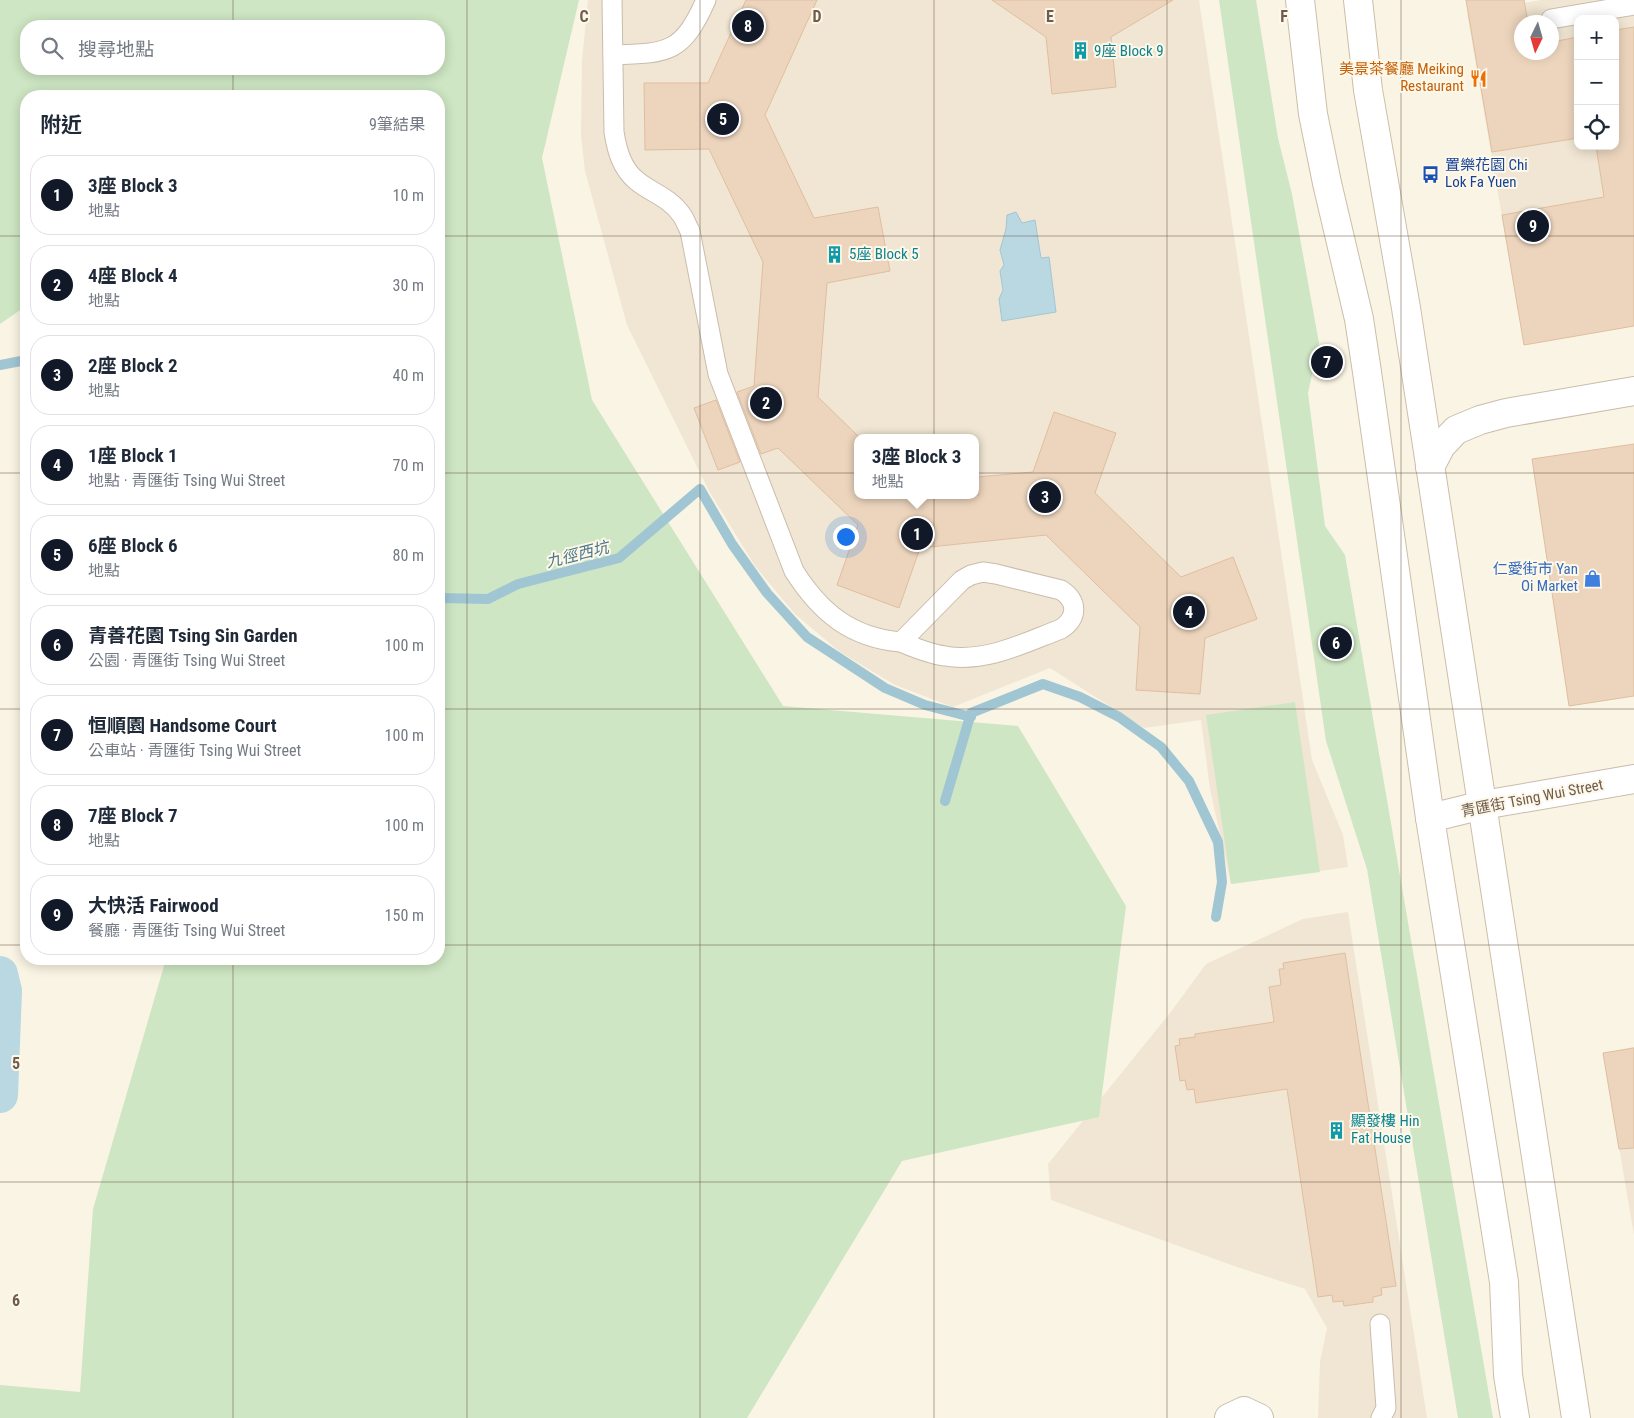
<!DOCTYPE html>
<html lang="zh-TW">
<head>
<meta charset="utf-8">
<style>
  body { margin:0; font-family:"Roboto Condensed","Noto Sans TC",sans-serif; background:#f6f6f7; color:#1f2937 }
  .controls { position:absolute; right:15px; top:15px; display:grid; overflow:hidden; border-radius:10px; box-shadow:0 2px 12px #0003 }
  .controls button { width:45px; height:45px; display:grid; place-items:center; padding:0; border:0; border-bottom:1px solid #e0e1e3; background:#fff; color:#1f2937; font:25px sans-serif }
  .compass { position:absolute; left:1514px; top:15px; width:45px; height:45px; border-radius:50%; background:#fff; box-shadow:0 2px 12px #0003; rotate:185deg }
  .you { position:absolute; left:845px; top:536px; width:18px; height:18px; margin:-12px; border:4px solid #fff; border-radius:50%; background:#1a73e8; box-shadow:0 0 0 8px #1a73e833 }
  .badge { display:grid; place-items:center; width:32px; height:32px; border-radius:50%; background:#111827; color:#fff; font-size:16px; font-weight:700 }
  .pin { position:absolute; translate:-50% -50%; border:2px solid #fff; box-shadow:0 1px 5px #0006 }
  .popup { position:absolute; left:854px; top:434px; width:125px; height:65px; box-sizing:border-box; display:grid; place-content:center; border-radius:10px; background:#fff; filter:drop-shadow(0 1px 4px #0005); font-size:16px; white-space:nowrap; color:#747a83 }
  .popup b { font-size:19px; color:#1f2937 }
  .popup::after { content:''; position:absolute; left:50%; top:100%; margin-left:-10px; border:10px solid transparent; border-top-color:#fff }
  .list { margin:0; padding:0; list-style:none }
  h2 { display:flex; justify-content:space-between; align-items:center; height:65px; margin:0; padding:0 20px; font-size:21px }
  h2 small { font-size:16px; font-weight:400; color:#747a83 }
  .list li { display:grid; grid-template-columns:32px 1fr auto; gap:15px; align-items:center; box-sizing:border-box; height:80px; margin:0 10px 10px; padding:0 10px; border:1px solid #e0e1e3; border-radius:20px }
  .list b { display:block; font-size:19px; white-space:nowrap }
  .list p { margin:0; font-size:16px; white-space:nowrap; color:#747a83 }
  .list em { font-size:16px; font-style:normal; color:#747a83 }
  .icon { flex:none; width:28px; height:28px; fill:none; stroke:currentColor; stroke-width:2; stroke-linecap:round; stroke-linejoin:round }
  .map { position:relative; flex:none; width:1634px; height:1418px; overflow:hidden }
  .search { position:absolute; background:#fff; box-shadow:0 2px 12px #0003; left:20px; top:20px; width:425px; height:55px; display:flex; align-items:center; gap:12px; box-sizing:border-box; padding:0 18px; border-radius:20px; color:#747a83; font-size:19px }
  .panel { position:absolute; background:#fff; box-shadow:0 2px 12px #0003; left:20px; top:90px; width:425px; height:875px; border-radius:20px }
  .map>svg:first-child { display:block }
</style>
</head>
<body>
<div class="map">
<svg width="1634" height="1418" viewBox="0 0 1634 1418">
  <rect width="100%" height="100%" fill="#faf4e4"/>
  <g fill="#f1e6d3" fill-rule="evenodd">
    <path d="M 588,0 L 1199,0 L 1312,760 L 1343,835 L 1348,867 L 1231,884 L 1210,789 L 1201,720 L 1144,728 L 1050,668 L 953,707 L 895,685 L 840,652 L 795,614 L 755,566 L 709,491 L 627,325 L 585,171 L 581,135 L 582,61 ZM 858,438 L 976,438 L 976,495 L 858,495 Z"/>
    <path d="M 1541,0 L 1634,0 L 1634,326 L 1524,345 L 1467,13 ZM 1578,19 L 1615,19 L 1615,146 L 1578,146 ZM 1522,22 L 1552,22 L 1552,52 L 1522,52 Z"/>
    <path d="M 1348,912 L 1427,1418 L 1318,1418 L 1320,1362 L 1327,1328 L 1305,1289 L 1237,1267 L 1051,1200 L 1048,1164 L 1170,1013 L 1206,964 L 1303,919 Z"/>
    <path d="M 1634,1047 L 1634,1235 L 1603,1053 Z"/>
  </g>
  <g fill="#cee6c3" fill-rule="evenodd">
    <path d="M 0,0 L 579,0 L 542,158 L 592,400 L 783,706 L 1018,726 L 1126,906 L 1099,1117 L 902,1161 L 747,1418 L 0,1418 L 0,1385 L 80,1392 L 93,1209 L 166,959 L 439,959 L 439,96 L 26,96 L 26,306 L 0,324 ZM 26,26 L 439,26 L 439,69 L 26,69 Z"/>
    <path d="M 1219,0 L 1256,0 L 1278,138 L 1292,194 L 1319,343 L 1308,393 L 1325,526 L 1345,555 L 1493,1418 L 1458,1418 L 1367,869 L 1326,741 Z"/>
    <path d="M 1295,702 L 1320,872 L 1231,884 L 1206,715 Z"/>
  </g>
  <path fill="#bad8e2" stroke="#a1c6d3" d="M 1016,212 L 1022,223 L 1035,220 L 1041,258 L 1049,257 L 1056,312 L 1002,321 L 999,299 L 1003,290 L 1000,271 L 1004,265 L 1000,250 L 1006,229 L 1007,215 Z"/>
  <g fill="none" stroke-linecap="round" stroke-linejoin="round">
    <g stroke="#a1c6d3" stroke-width="10">
      <path d="M 0,365 L 26,360"/>
      <path d="M 439,598 L 488,599 L 518,584 L 619,558 L 700,489 L 732,544 L 767,593 L 807,637 L 885,688 L 925,705 L 971,717"/>
      <path d="M 945,801 L 971,713 L 1043,684 L 1080,697 L 1119,717 L 1161,747 L 1189,781 L 1218,842 L 1222,882 L 1216,917"/>
    </g>
    <path stroke="#bad8e2" stroke-width="36" d="M 0,974 L 4,991 L 0,1095"/>
  </g>
  <g fill="#edd5bd" stroke="#dfbe9f">
    <path d="M 746,0 L 817,0 L 765,115 L 814,218 L 878,207 L 890,271 L 827,283 L 818,397 L 858,436 L 858,495 L 979,495 L 977,477 L 1033,472 L 1054,412 L 1116,433 L 1095,493 L 1181,577 L 1233,557 L 1257,619 L 1205,638 L 1200,694 L 1136,690 L 1140,627 L 1046,535 L 920,548 L 899,608 L 837,585 L 858,525 L 778,448 L 761,454 L 737,392 L 754,386 L 763,262 L 709,149 L 645,150 L 644,83 L 708,83 Z"/>
    <path d="M 992,0 L 1173,0 L 1111,37 L 1116,87 L 1052,94 L 1046,37 Z"/>
    <path d="M 1466,0 L 1524,0 L 1528,22 L 1522,22 L 1522,52 L 1552,52 L 1552,42 L 1578,37 L 1578,138 L 1492,152 Z"/>
    <path d="M 1634,27 L 1634,326 L 1524,345 L 1502,215 L 1604,197 L 1596,146 L 1615,146 L 1615,30 Z"/>
    <path d="M 716,400 L 740,462 L 718,470 L 694,408 Z"/>
    <path d="M 1634,444 L 1634,696 L 1569,706 L 1532,459 Z"/>
    <path d="M 1345,953 L 1396,1286 L 1381,1288 L 1382,1295 L 1373,1297 L 1373,1302 L 1344,1306 L 1343,1301 L 1333,1302 L 1332,1295 L 1318,1297 L 1287,1089 L 1196,1103 L 1194,1089 L 1187,1090 L 1185,1080 L 1180,1081 L 1175,1046 L 1180,1045 L 1179,1039 L 1195,1037 L 1195,1034 L 1274,1022 L 1269,987 L 1281,985 L 1279,969 L 1284,969 L 1283,963 Z"/>
    <path d="M 1634,1048 L 1634,1148 L 1619,1149 L 1603,1053 Z"/>
  </g>
  <g fill="none" stroke-linecap="round" stroke-linejoin="round">
    <defs>
      <g id="service">
        <path d="M 612,0 L 614,132 C 617,151 622,169 637,181 C 652,193 670,198 681,214 C 685,219 687,226 690,231 L 718,374 L 794,571 C 820,612 851,638 901,642"/>
        <path d="M 1551,19 L 1634,5"/>
        <path d="M 613,55 C 668,53 682,54 706,0"/>
        <path d="M 983,572 L 996,574 L 1061,590 C 1078,601 1078,618 1061,629 C 1024,643 986,663 945,656 C 930,654 915,648 901,642 L 962,580 L 971,575 Z"/>
        <path d="M 1380,1324 L 1386,1408 L 1381,1418"/>
      </g>
      <g id="minor">
        <path d="M 1430,467 L 1441,446 L 1456,430 L 1480,420 L 1506,413 L 1634,391"/>
        <path d="M 1430,818 L 1483,805 L 1634,779"/>
        <path d="M 1229,1418 L 1244,1411 L 1259,1418"/>
      </g>
      <g id="secondary">
        <path d="M 1300,0 L 1313,114 L 1327,183 L 1359,319 L 1367,372 L 1430,818 L 1504,1282 L 1508,1375 L 1515,1418"/>
        <path d="M 1358,0 L 1368,90 L 1406,308 L 1576,1418"/>
      </g>
    </defs>
    <use href="#service" stroke="#cabcab" stroke-width="21"/>
    <use href="#minor" stroke="#cabcab" stroke-width="30"/>
    <use href="#secondary" stroke="#cdbdaa" stroke-width="30"/>
    <use href="#service" stroke="#fff" stroke-width="19"/>
    <use href="#minor" stroke="#fff" stroke-width="28"/>
    <use href="#secondary" stroke="#fff" stroke-width="28"/>
  </g>
  <path fill="none" stroke="#705c4c" stroke-width="1" stroke-opacity="0.55" d="M 233,0 L 233,26M 467,0 L 467,1418M 700,0 L 700,1418M 934,0 L 934,1418M 1167,0 L 1167,1418M 1401,0 L 1401,1418M 233,69 L 233,96M 0,236 L 26,236M 439,236 L 1634,236M 0,473 L 26,473M 439,473 L 1634,473M 0,709 L 26,709M 439,709 L 1634,709M 0,945 L 26,945M 439,945 L 1634,945M 233,959 L 233,1418M 0,1182 L 1634,1182"/>
  <defs>
    <symbol id="building-bare" viewBox="-9 -9 18 18"><path d="M-4-6H4V6H1V3H-1V6H-4ZM-2.5-4.3h1.7v1.8h-1.7ZM.8-4.3h1.7v1.8H.8ZM-2.5-1h1.7V.8h-1.7ZM.8-1h1.7V.8H.8Z" fill="#0f9aa8" stroke="#fdf8e9" stroke-width="2.5" paint-order="stroke"/></symbol>
    <symbol id="restaurant-bare" viewBox="-9 -9 18 18"><path d="M-5-6h1v4h1v-4h1v4h1v-4h1v5L-1.5 .5V6h-2V.5L-5-1ZM5-6V6H3V1.5H1.5Q1.5-4 5-6Z" fill="#e8710a" stroke="#fdf8e9" stroke-width="2.5" paint-order="stroke"/></symbol>
    <symbol id="bus-bare" viewBox="-9 -9 18 18"><path d="M-5-6H5V4H4V6H2V4H-2V6H-4V4H-5ZM-3.5-4V0h7V-4ZM-3.5 1.2v1.5H-2V1.2ZM2 1.2v1.5H3.5V1.2Z" fill="#1a4fb4" stroke="#fdf8e9" stroke-width="2.5" paint-order="stroke"/></symbol>
    <symbol id="shop-bare" viewBox="-9 -9 18 18"><path d="M-5-2.5h2.3a2.7 3.5 0 0 1 5.4 0H5L5.5 6h-11ZM-1.5-2.5h3a1.5 2.3 0 0 0-3 0Z" fill="#3f7fe0" stroke="#fdf8e9" stroke-width="2.5" paint-order="stroke"/></symbol>
  </defs>
  <g fill-rule="evenodd">
    <use href="#building-bare" x="1068" y="38" width="25" height="25"/>
    <use href="#restaurant-bare" x="1466" y="66" width="25" height="25"/>
    <use href="#bus-bare" x="1418" y="162" width="25" height="25"/>
    <use href="#building-bare" x="822" y="242" width="25" height="25"/>
    <use href="#shop-bare" x="1580" y="566" width="25" height="25"/>
    <use href="#building-bare" x="1324" y="1118" width="25" height="25"/>
  </g>
  <g text-anchor="middle" stroke-width="4" stroke-linejoin="round" paint-order="stroke">
    <g font-size="15" fill="#0d838f" stroke="#fdf8e9" text-anchor="start">
      <text x="1094" y="56">9座 Block 9</text>
      <text x="849" y="259">5座 Block 5</text>
      <text x="1351" y="1126">顯發樓 Hin<tspan x="1351" dy="17">Fat House</tspan></text>
    </g>
    <g font-size="15" fill="#c56008" stroke="#fdf8e9" text-anchor="end">
      <text x="1464" y="74">美景茶餐廳 Meiking<tspan x="1464" dy="17">Restaurant</tspan></text>
    </g>
    <g font-size="15" fill="#164399" stroke="#fdf8e9" text-anchor="start">
      <text x="1445" y="170">置樂花園 Chi<tspan x="1445" dy="17">Lok Fa Yuen</tspan></text>
    </g>
    <g font-size="15" fill="#366cbe" stroke="#fdf8e9" text-anchor="end">
      <text x="1578" y="574">仁愛街市 Yan<tspan x="1578" dy="17">Oi Market</tspan></text>
    </g>
    <g font-size="15" fill="#705c4c" stroke="#fdf8e9">
      <text transform="translate(1532 798) rotate(-11)" y="5">青匯街 Tsing Wui Street</text>
    </g>
    <g font-size="16" font-style="italic" fill="#4b7889" stroke="#fdf8e9">
      <text transform="translate(577 554) rotate(-14)" y="6">九徑西坑</text>
    </g>
  </g>
  <g font-size="16" text-anchor="middle" font-weight="bold" fill="#705c4c" stroke="#fdf8e9" stroke-width="4" stroke-linejoin="round" paint-order="stroke">
    <text x="584" y="22">C</text>
    <text x="817" y="22">D</text>
    <text x="1050" y="22">E</text>
    <text x="1284" y="22">F</text>
    <text x="16" y="1069">5</text>
    <text x="16" y="1306">6</text>
  </g>
</svg>
<div class="controls">
<button>+</button>
<button>−</button>
<button><svg class="icon" aria-label="locate" viewBox="0 0 24 24"><circle cx="12" cy="12" r="6"/><path d="M12 2v4M12 18v4M2 12h4M18 12h4"/></svg></button>
</div>
<svg class="compass" viewBox="-18 -18 36 36"><path d="M0-13l5 13h-10z" fill="#e53935"/><path d="M0 13l5-13h-10z" fill="#747a83"/></svg>
<div class="you"></div>
<div class="pin badge" style="left:917px;top:534px">1</div>
<div class="popup"><b>3座 Block 3</b>地點</div>
<div class="pin badge" style="left:766px;top:403px">2</div>
<div class="pin badge" style="left:1045px;top:497px">3</div>
<div class="pin badge" style="left:1189px;top:612px">4</div>
<div class="pin badge" style="left:723px;top:119px">5</div>
<div class="pin badge" style="left:1336px;top:643px">6</div>
<div class="pin badge" style="left:1327px;top:362px">7</div>
<div class="pin badge" style="left:748px;top:26px">8</div>
<div class="pin badge" style="left:1533px;top:226px">9</div>
<div class="search"><svg class="icon" aria-label="search" viewBox="0 0 24 24"><circle cx="10" cy="10" r="6"/><path d="M15 15l6 6"/></svg>搜尋地點</div>
<section class="panel">
<h2>附近<small>9筆結果</small></h2>
<ul class="list">
<li><span class="badge">1</span><div><b>3座 Block 3</b><p>地點</p></div><em>10 m</em></li>
<li><span class="badge">2</span><div><b>4座 Block 4</b><p>地點</p></div><em>30 m</em></li>
<li><span class="badge">3</span><div><b>2座 Block 2</b><p>地點</p></div><em>40 m</em></li>
<li><span class="badge">4</span><div><b>1座 Block 1</b><p>地點 · 青匯街 Tsing Wui Street</p></div><em>70 m</em></li>
<li><span class="badge">5</span><div><b>6座 Block 6</b><p>地點</p></div><em>80 m</em></li>
<li><span class="badge">6</span><div><b>青善花園 Tsing Sin Garden</b><p>公園 · 青匯街 Tsing Wui Street</p></div><em>100 m</em></li>
<li><span class="badge">7</span><div><b>恒順園 Handsome Court</b><p>公車站 · 青匯街 Tsing Wui Street</p></div><em>100 m</em></li>
<li><span class="badge">8</span><div><b>7座 Block 7</b><p>地點</p></div><em>100 m</em></li>
<li><span class="badge">9</span><div><b>大快活 Fairwood</b><p>餐廳 · 青匯街 Tsing Wui Street</p></div><em>150 m</em></li>
</ul>
</section>
</div>
</body>
</html>
